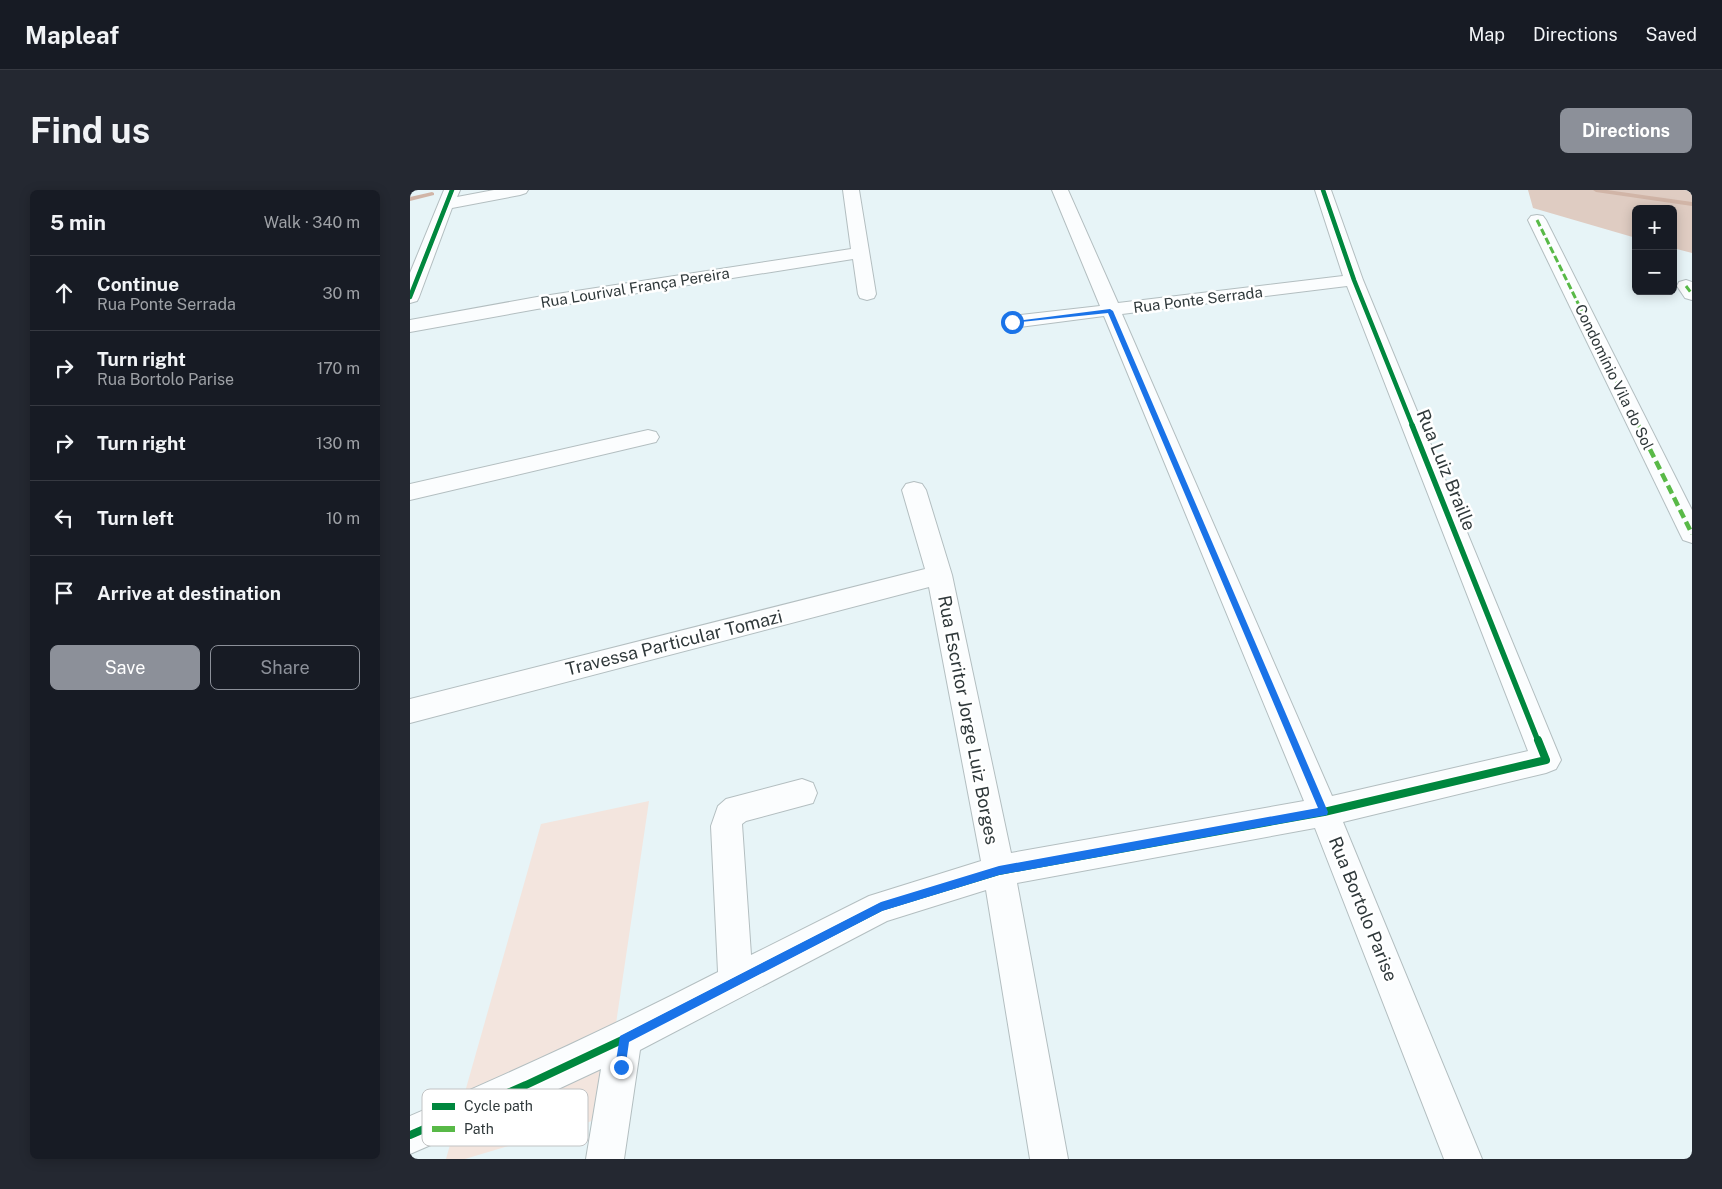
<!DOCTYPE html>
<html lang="en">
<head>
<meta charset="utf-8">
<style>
  body { margin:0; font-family:"Public Sans",sans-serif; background:#242831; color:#f1f3f6 }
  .controls { position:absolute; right:15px; top:15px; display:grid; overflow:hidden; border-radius:8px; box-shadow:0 2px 12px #0003 }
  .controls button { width:45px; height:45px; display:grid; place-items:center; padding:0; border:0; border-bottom:1px solid #363941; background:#171b24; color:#f1f3f6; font:25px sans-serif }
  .stop { position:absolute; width:15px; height:15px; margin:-11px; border:4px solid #1a73e8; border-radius:50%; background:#fff }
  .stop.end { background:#1a73e8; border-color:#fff; box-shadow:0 1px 5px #0008 }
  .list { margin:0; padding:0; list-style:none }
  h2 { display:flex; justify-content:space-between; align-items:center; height:65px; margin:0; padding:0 20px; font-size:21px }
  h2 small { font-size:16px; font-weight:400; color:#9ea1a6 }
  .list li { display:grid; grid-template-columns:32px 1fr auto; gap:15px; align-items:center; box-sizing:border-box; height:75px; padding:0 20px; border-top:1px solid #363941 }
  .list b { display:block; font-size:19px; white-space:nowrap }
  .list p { margin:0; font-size:16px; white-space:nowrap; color:#9ea1a6 }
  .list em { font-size:16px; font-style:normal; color:#9ea1a6 }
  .actions { display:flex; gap:10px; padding:15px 20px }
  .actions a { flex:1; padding:11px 0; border:1px solid #8c9099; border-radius:8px; text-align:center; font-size:18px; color:#8c9099 }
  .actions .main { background:#8c9099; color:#fff }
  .icon { flex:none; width:28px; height:28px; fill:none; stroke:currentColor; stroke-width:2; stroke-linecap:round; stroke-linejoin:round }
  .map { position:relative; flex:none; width:1282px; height:969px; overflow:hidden; border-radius:8px }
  header { display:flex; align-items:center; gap:30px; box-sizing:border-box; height:70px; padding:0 25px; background:#171b24; border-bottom:1px solid #363941 }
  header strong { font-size:24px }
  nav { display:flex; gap:28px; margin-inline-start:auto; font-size:18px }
  .intro { display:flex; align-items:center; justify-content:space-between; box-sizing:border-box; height:120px; padding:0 30px }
  h1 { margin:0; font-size:35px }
  .button { padding:12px 22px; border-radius:8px; background:#8c9099; color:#fff; font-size:18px; font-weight:700 }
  main { display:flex; gap:30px; padding:0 30px }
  aside { flex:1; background:#171b24; border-radius:8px; box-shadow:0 2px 12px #0003 }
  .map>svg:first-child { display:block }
</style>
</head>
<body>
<header>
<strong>Mapleaf</strong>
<nav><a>Map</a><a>Directions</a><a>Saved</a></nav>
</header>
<div class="intro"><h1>Find us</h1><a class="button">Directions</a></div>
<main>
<aside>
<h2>5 min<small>Walk · 340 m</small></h2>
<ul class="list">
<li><svg class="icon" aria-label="ahead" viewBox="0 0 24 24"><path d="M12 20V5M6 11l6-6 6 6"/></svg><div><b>Continue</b><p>Rua Ponte Serrada</p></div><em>30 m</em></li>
<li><svg class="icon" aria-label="right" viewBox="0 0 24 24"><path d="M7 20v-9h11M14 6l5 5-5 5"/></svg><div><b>Turn right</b><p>Rua Bortolo Parise</p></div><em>170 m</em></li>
<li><svg class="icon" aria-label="right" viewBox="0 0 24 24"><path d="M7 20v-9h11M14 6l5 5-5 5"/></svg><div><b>Turn right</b></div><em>130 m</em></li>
<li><svg class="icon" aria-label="left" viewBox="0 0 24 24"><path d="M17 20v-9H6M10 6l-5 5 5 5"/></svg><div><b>Turn left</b></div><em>10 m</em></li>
<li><svg class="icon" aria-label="arrive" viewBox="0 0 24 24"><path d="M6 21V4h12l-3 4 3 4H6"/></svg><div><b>Arrive at destination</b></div></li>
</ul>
<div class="actions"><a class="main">Save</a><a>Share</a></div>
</aside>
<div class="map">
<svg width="1282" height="969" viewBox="0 0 1282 969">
  <rect width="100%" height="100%" fill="#e7f4f7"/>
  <path fill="#f3e5de" d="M 239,611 L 192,928 L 55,969 L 36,969 L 131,634 Z"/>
  <path fill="#dfccc2" d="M 1118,0 L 1282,0 L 1282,63 L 1263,58 L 1263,19 L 1226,19 L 1226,48 L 1123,18 Z"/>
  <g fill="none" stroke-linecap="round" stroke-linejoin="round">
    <g fill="#d1b5a7" fill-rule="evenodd">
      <path d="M 1183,0 L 1197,0 L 1282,12 L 1282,16 L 1186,2 Z"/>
      <path d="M 22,2 L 24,3 L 24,5 L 0,11 L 0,7 Z"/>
    </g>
    <defs>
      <g id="minor">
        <path d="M 34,0 L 50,0 L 47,7 L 84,0 L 118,0 L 116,3 L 110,5 L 42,18 L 9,107 L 7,111 L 0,113 L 0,83 Z"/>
        <path d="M 433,0 L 449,0 L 466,104 L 464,108 L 457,110 L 450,108 L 448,104 L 443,69 L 127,119 L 0,142 L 0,130 L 127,107 L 441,59 Z"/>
        <path d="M 642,0 L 658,0 L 708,113 L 933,86 L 905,0 L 921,0 L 953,90 L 1151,570 L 1146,579 L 1136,583 L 933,632 L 1072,969 L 1034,969 L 905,638 L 607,693 L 658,969 L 620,969 L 576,700 L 477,731 L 230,860 L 214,969 L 176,969 L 191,879 L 129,908 L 0,964 L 0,926 C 105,881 207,834 308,782 L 301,636 L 308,616 L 316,609 L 392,589 L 403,593 L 407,603 L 403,613 L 336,631 L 332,634 L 341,765 L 459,706 L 571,671 L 519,397 L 0,533 L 0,509 L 515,379 L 492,300 L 496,294 L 504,292 L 512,294 L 516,300 L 542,385 L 601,663 L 894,611 L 694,126 L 602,138 L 595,136 L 592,132 L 595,128 L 602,126 L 690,116 ZM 937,96 L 1118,561 L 922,606 L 712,124 Z"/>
        <path d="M 1127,25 L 1133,26 L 1136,30 L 1282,320 L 1282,353 L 1273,350 L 1270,344 L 1118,30 L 1121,26 Z"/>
        <path d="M 1276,90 L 1282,92 L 1282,110 L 1275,108 L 1267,96 L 1269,92 Z"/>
        <path d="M 238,240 L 246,242 L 249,247 L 246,252 L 0,310 L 0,294 Z"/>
      </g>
    </defs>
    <use href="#minor" stroke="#b3bec0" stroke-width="2"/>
    <use href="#minor" fill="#fbfdfe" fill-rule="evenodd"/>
    <g stroke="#58b947" stroke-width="3" stroke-dasharray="7 3" stroke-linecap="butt">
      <path d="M 1127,30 L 1229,237"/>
      <path d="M 1276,96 L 1282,104"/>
    </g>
    <path stroke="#58b947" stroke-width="4.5" stroke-dasharray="9 4.5" stroke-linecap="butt" d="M 1228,235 L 1282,344"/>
    <defs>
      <g id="cycleway-far2">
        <path d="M 913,0 L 944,90 L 1003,237"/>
        <path d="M 0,107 L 42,0"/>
      </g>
      <path id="cycleway-far1" d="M 1002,235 L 1128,551"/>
      <path id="cycleway" d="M 0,945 L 116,895 L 214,849 L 471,717 L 589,681 L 914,622 L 1136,570 L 1128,550"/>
    </defs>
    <use href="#cycleway-far2" stroke="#fff" stroke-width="6"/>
    <use href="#cycleway-far1" stroke="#fff" stroke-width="9"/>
    <use href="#cycleway" stroke="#fff" stroke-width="11"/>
    <use href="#cycleway-far2" stroke="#00873e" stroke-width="4.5"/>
    <use href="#cycleway-far1" stroke="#00873e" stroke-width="5.5"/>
    <use href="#cycleway" stroke="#00873e" stroke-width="8"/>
  </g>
  <path fill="#1a73e8" d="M 700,119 L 703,121 L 918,622 L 917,625 L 589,685 L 472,721 L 219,852 L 215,880 L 211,882 L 207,880 L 205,877 L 210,846 L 471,712 L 589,676 L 908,618 L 698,123 L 602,133 L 599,132 Z"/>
  <g text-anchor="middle" stroke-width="5" stroke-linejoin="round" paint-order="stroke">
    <g font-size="15" fill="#2f383a" stroke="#fff">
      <text transform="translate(225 98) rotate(-9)" y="5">Rua Lourival França Pereira</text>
      <text transform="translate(788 110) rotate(-7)" y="5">Rua Ponte Serrada</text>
      <text transform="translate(1204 187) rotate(64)" y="5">Condomínio Vila do Sol</text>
    </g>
    <g font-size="18" fill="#2f383a" stroke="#fff">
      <text transform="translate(1036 280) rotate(68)" y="6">Rua Luiz Braille</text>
      <text transform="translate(264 453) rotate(-14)" y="6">Travessa Particular Tomazi</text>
      <text transform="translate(558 530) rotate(79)" y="6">Rua Escritor Jorge Luiz Borges</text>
      <text transform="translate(953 719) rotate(68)" y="6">Rua Bortolo Parise</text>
    </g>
  </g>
  <rect x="12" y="899" width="166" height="57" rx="8" fill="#fff" stroke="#c1c3c4" stroke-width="1"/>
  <rect x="22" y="913" width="23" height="7" fill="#00873e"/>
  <rect x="22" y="936" width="23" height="6" fill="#58b947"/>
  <g font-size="14" fill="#2f383a">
    <text x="54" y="921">Cycle path</text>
    <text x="54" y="944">Path</text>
  </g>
</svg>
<div class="controls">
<button>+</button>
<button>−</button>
</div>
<div class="stop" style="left:602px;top:132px"></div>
<div class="stop end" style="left:211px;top:877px"></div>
</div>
</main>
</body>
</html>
